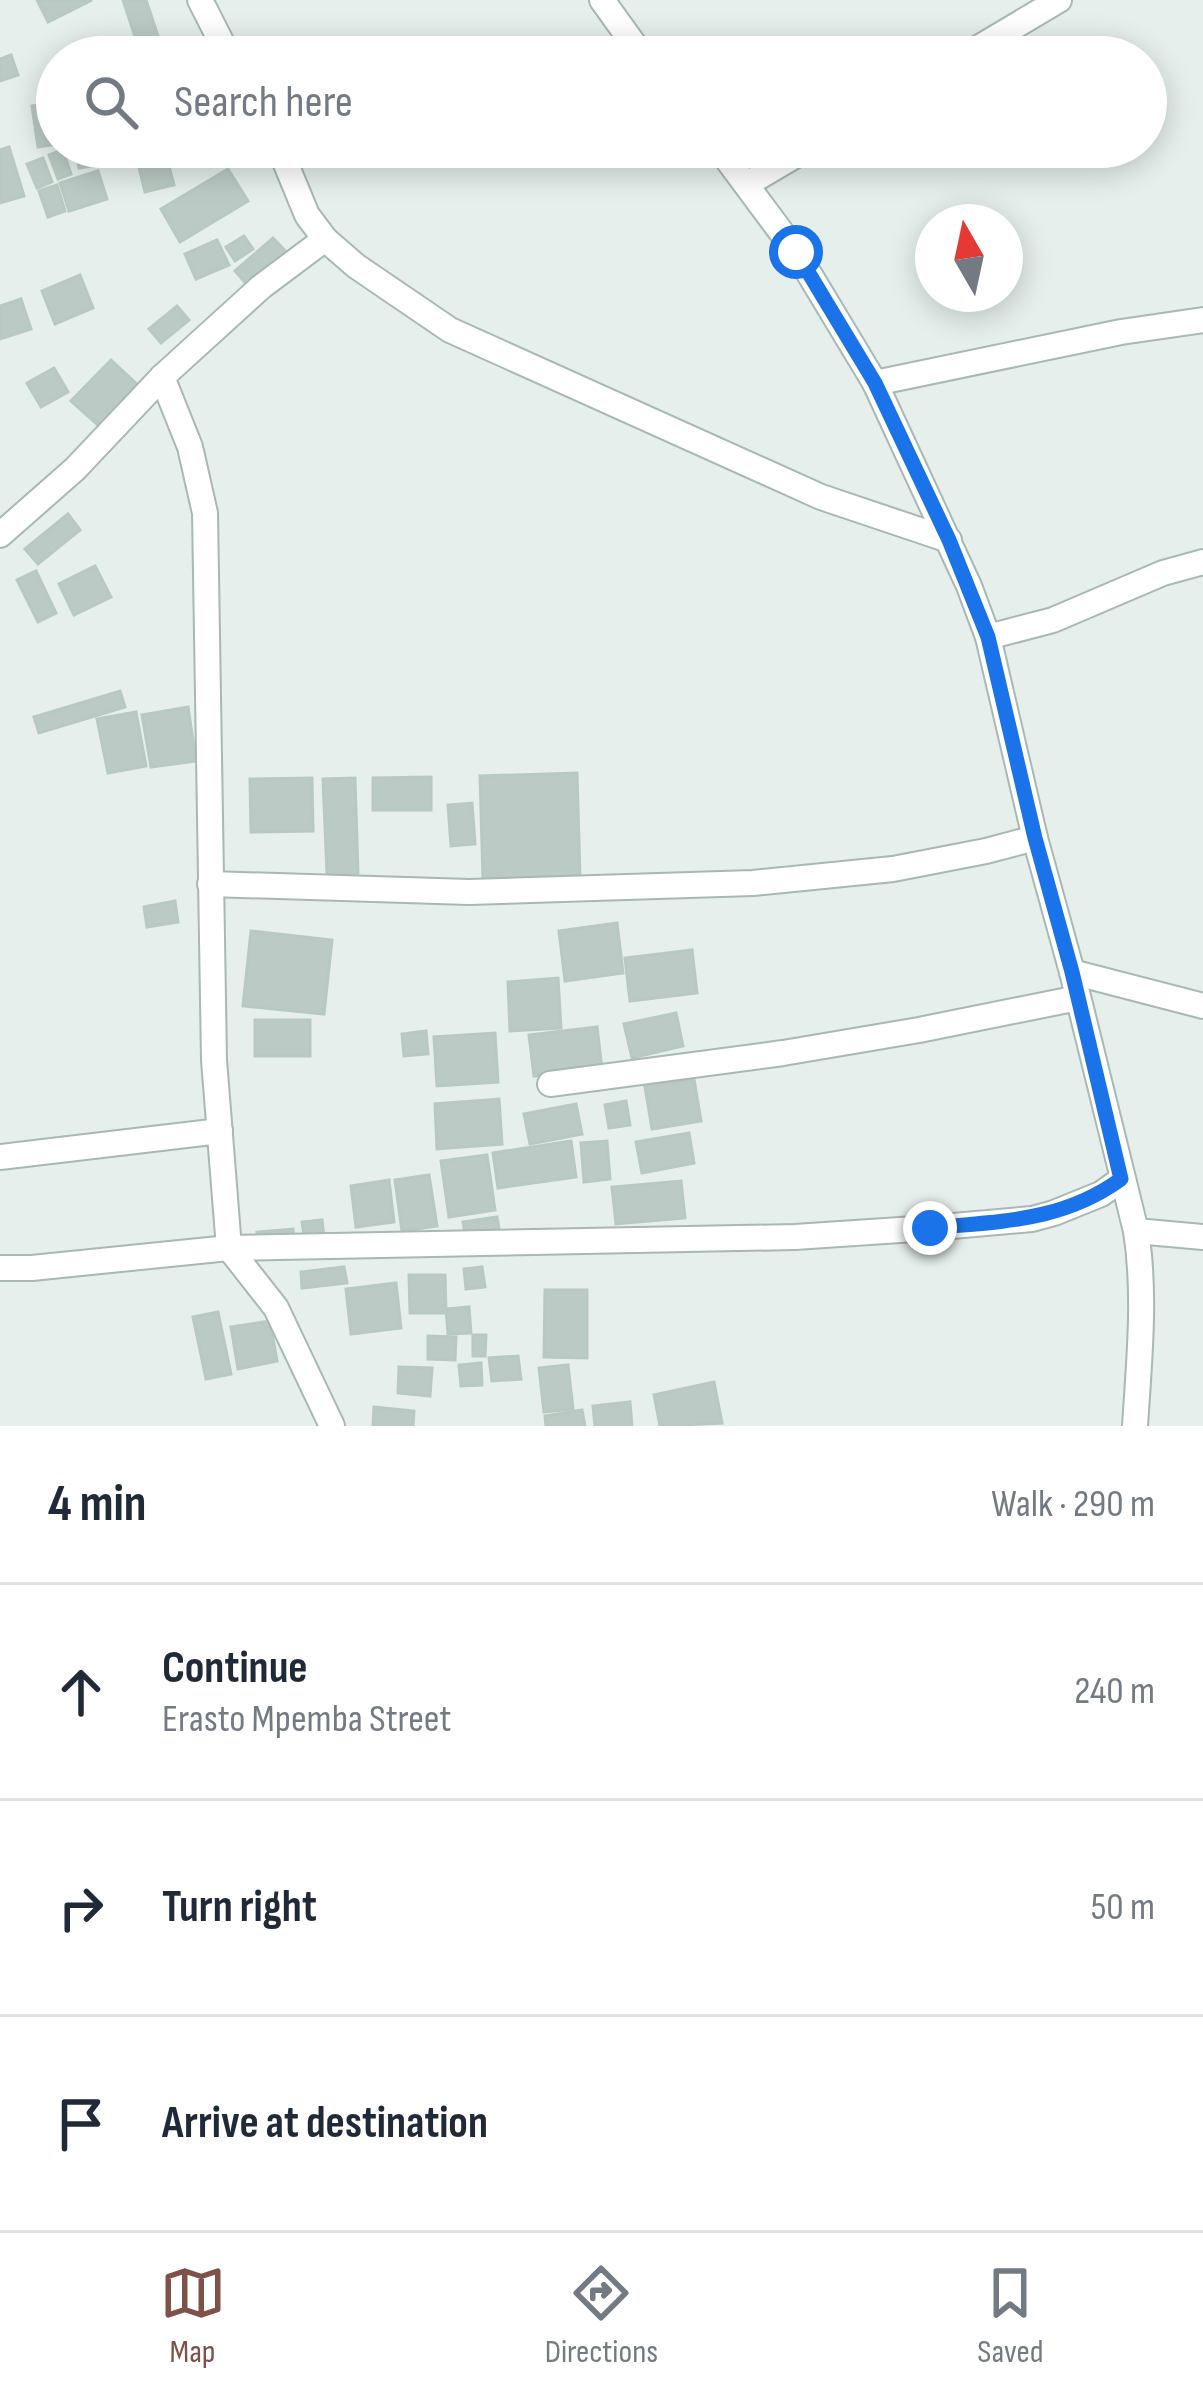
<!DOCTYPE html>
<html lang="en">
<head>
<meta charset="utf-8">
<style>
  body { margin:0; font-family:"Sofia Sans Condensed",sans-serif; background:#f6f6f7; color:#1f2937 }
  .compass { position:absolute; left:915px; top:204px; width:108px; height:108px; border-radius:50%; background:#fff; box-shadow:0 6px 30px #0003; rotate:351deg }
  .stop { position:absolute; width:36px; height:36px; margin:-27px; border:9px solid #1a73e8; border-radius:50%; background:#fff }
  .stop.end { background:#1a73e8; border-color:#fff; box-shadow:0 3px 12px #0008 }
  .list { margin:0; padding:0; list-style:none }
  h2 { display:flex; justify-content:space-between; align-items:center; height:156px; margin:0; padding:0 48px; font-size:51px }
  h2 small { font-size:39px; font-weight:400; color:#747a83 }
  .list li { display:grid; grid-template-columns:78px 1fr auto; gap:36px; align-items:center; box-sizing:border-box; height:216px; padding:0 48px; border-top:3px solid #e0e1e3 }
  .list b { display:block; font-size:45px; white-space:nowrap }
  .list p { margin:0; font-size:39px; white-space:nowrap; color:#747a83 }
  .list em { font-size:39px; font-style:normal; color:#747a83 }
  .icon { flex:none; width:66px; height:66px; fill:none; stroke:currentColor; stroke-width:2; stroke-linecap:round; stroke-linejoin:round }
  .map { position:relative; flex:none; width:1203px; height:1426px; overflow:hidden }
  .search { position:absolute; background:#fff; box-shadow:0 6px 30px #0003; left:36px; right:36px; top:36px; height:132px; display:flex; align-items:center; gap:30px; box-sizing:border-box; padding:0 42px; border-radius:66px; color:#747a83; font-size:45px }
  .sheet { height:804px; background:#fff }
  nav { display:flex; justify-content:space-around; align-items:center; box-sizing:border-box; height:168px; border-top:3px solid #e0e1e3; background:#fff; font-size:33px; color:#747a83 }
  nav a { display:grid; justify-items:center; gap:6px }
  nav .on { color:#7f5249 }
  .map>svg:first-child { display:block }
</style>
</head>
<body>
<div class="map">
<svg width="1203" height="1426" viewBox="0 0 1203 1426">
  <rect width="100%" height="100%" fill="#e6efeb"/>
  <g fill="#bbcac4" stroke="#b8c9c2" stroke-width="3">
    <path d="M 37,0 L 92,0 L 48,22 Z"/>
    <path d="M 123,0 L 146,0 L 160,42 L 139,49 Z"/>
    <path d="M 11,55 L 18,75 L 0,81 L 0,59 Z"/>
    <path d="M 57,102 L 57,144 L 38,147 L 32,106 Z"/>
    <path d="M 9,147 L 24,196 L 0,203 L 0,150 Z"/>
    <path d="M 75,147 L 119,147 L 121,161 L 79,168 Z"/>
    <path d="M 63,150 L 71,174 L 58,179 L 49,155 Z"/>
    <path d="M 166,155 L 174,185 L 145,192 L 138,163 Z"/>
    <path d="M 43,158 L 52,182 L 37,188 L 27,164 Z"/>
    <path d="M 228,169 L 248,201 L 180,242 L 161,209 Z"/>
    <path d="M 98,171 L 107,199 L 69,211 L 60,183 Z"/>
    <path d="M 57,185 L 65,211 L 48,217 L 39,191 Z"/>
    <path d="M 244,236 L 253,249 L 235,261 L 226,247 Z"/>
    <path d="M 273,238 L 288,254 L 250,288 L 235,271 Z"/>
    <path d="M 217,240 L 229,265 L 196,279 L 185,254 Z"/>
    <path d="M 80,275 L 93,308 L 55,324 L 42,291 Z"/>
    <path d="M 21,299 L 31,329 L 0,339 L 0,306 Z"/>
    <path d="M 177,306 L 189,320 L 161,343 L 149,329 Z"/>
    <path d="M 111,360 L 139,386 L 100,427 L 71,401 Z"/>
    <path d="M 54,368 L 68,392 L 41,407 L 27,383 Z"/>
    <path d="M 68,514 L 80,530 L 38,564 L 25,549 Z"/>
    <path d="M 95,566 L 111,597 L 74,615 L 59,584 Z"/>
    <path d="M 36,571 L 56,613 L 38,622 L 17,580 Z"/>
    <path d="M 120,691 L 125,707 L 39,733 L 34,717 Z"/>
    <path d="M 188,707 L 196,761 L 151,767 L 142,715 Z"/>
    <path d="M 136,712 L 146,766 L 108,773 L 97,719 Z"/>
    <path d="M 577,773 L 580,877 L 483,879 L 480,776 Z"/>
    <path d="M 431,777 L 431,810 L 373,810 L 373,778 Z"/>
    <path d="M 312,778 L 313,831 L 251,832 L 250,779 Z"/>
    <path d="M 355,778 L 358,873 L 327,874 L 323,779 Z"/>
    <path d="M 472,803 L 475,844 L 451,846 L 448,805 Z"/>
    <path d="M 175,901 L 178,922 L 147,927 L 144,907 Z"/>
    <path d="M 617,923 L 623,973 L 565,981 L 559,931 Z"/>
    <path d="M 251,931 L 332,940 L 324,1014 L 243,1006 Z"/>
    <path d="M 692,950 L 697,993 L 630,1001 L 625,958 Z"/>
    <path d="M 558,978 L 561,1028 L 510,1031 L 508,982 Z"/>
    <path d="M 676,1013 L 683,1046 L 632,1058 L 624,1024 Z"/>
    <rect x="255" y="1020" width="55" height="36"/>
    <path d="M 597,1027 L 602,1069 L 534,1076 L 529,1035 Z"/>
    <path d="M 426,1031 L 428,1054 L 404,1056 L 402,1034 Z"/>
    <path d="M 495,1033 L 498,1082 L 437,1086 L 434,1037 Z"/>
    <path d="M 694,1079 L 701,1121 L 652,1129 L 645,1087 Z"/>
    <path d="M 499,1099 L 502,1144 L 437,1149 L 435,1104 Z"/>
    <path d="M 626,1101 L 630,1125 L 609,1128 L 605,1105 Z"/>
    <path d="M 576,1104 L 582,1134 L 530,1144 L 524,1114 Z"/>
    <path d="M 689,1133 L 694,1163 L 642,1173 L 636,1142 Z"/>
    <path d="M 571,1141 L 576,1177 L 498,1188 L 493,1153 Z"/>
    <path d="M 607,1141 L 610,1179 L 584,1182 L 581,1143 Z"/>
    <path d="M 487,1155 L 495,1210 L 449,1217 L 441,1161 Z"/>
    <path d="M 429,1175 L 437,1226 L 402,1231 L 395,1180 Z"/>
    <path d="M 389,1180 L 394,1222 L 356,1227 L 351,1186 Z"/>
    <path d="M 681,1181 L 685,1218 L 616,1224 L 612,1187 Z"/>
    <path d="M 497,1217 L 499,1229 L 465,1234 L 463,1222 Z"/>
    <path d="M 322,1220 L 324,1238 L 305,1241 L 302,1222 Z"/>
    <path d="M 293,1229 L 294,1241 L 259,1244 L 257,1232 Z"/>
    <path d="M 344,1267 L 347,1283 L 302,1288 L 301,1272 Z"/>
    <path d="M 482,1267 L 485,1287 L 466,1289 L 464,1269 Z"/>
    <path d="M 409,1275 L 445,1275 L 446,1313 L 410,1313 Z"/>
    <path d="M 396,1283 L 401,1328 L 351,1334 L 346,1289 Z"/>
    <path d="M 545,1290 L 587,1290 L 587,1358 L 544,1357 Z"/>
    <path d="M 469,1307 L 471,1333 L 448,1334 L 446,1309 Z"/>
    <path d="M 218,1312 L 231,1374 L 206,1379 L 193,1317 Z"/>
    <path d="M 270,1321 L 277,1361 L 238,1369 L 231,1327 Z"/>
    <path d="M 473,1335 L 486,1335 L 485,1356 L 473,1356 Z"/>
    <path d="M 428,1336 L 456,1337 L 455,1360 L 428,1359 Z"/>
    <path d="M 518,1356 L 521,1379 L 492,1381 L 489,1358 Z"/>
    <path d="M 481,1363 L 482,1385 L 461,1386 L 459,1365 Z"/>
    <path d="M 568,1365 L 573,1409 L 544,1412 L 539,1368 Z"/>
    <path d="M 399,1367 L 432,1368 L 430,1396 L 398,1393 Z"/>
    <path d="M 714,1382 L 722,1423 L 660,1426 L 654,1395 Z"/>
    <path d="M 630,1402 L 632,1426 L 595,1426 L 593,1406 Z"/>
    <path d="M 374,1407 L 414,1411 L 413,1426 L 373,1426 Z"/>
    <path d="M 582,1410 L 585,1426 L 546,1426 L 545,1416 Z"/>
  </g>
  <g fill="none" stroke-linecap="round" stroke-linejoin="round">
    <defs>
      <g id="minor">
        <path d="M 200,0 L 229,57"/>
        <path d="M 602,0 L 643,57"/>
        <path d="M 963,57 L 1059,0"/>
        <path d="M 279,147 L 307,215 L 325,239 L 356,266 L 450,330 L 821,497 L 949,540"/>
        <path d="M 718,147 L 796,252 L 875,383 L 969,586 L 988,637 L 1035,838 L 1072,972 L 1136,1231 C 1146,1295 1139,1362 1135,1426"/>
        <path d="M 747,184 L 810,147"/>
        <path d="M 162,377 L 190,447 L 205,513 L 214,1060 L 229,1248 L 276,1308 L 332,1426"/>
        <path d="M 875,383 L 1121,332 L 1203,320"/>
        <path d="M 0,535 L 75,469 L 162,377 L 261,287 L 325,239"/>
        <path d="M 988,637 L 1053,620 L 1163,573 L 1203,562"/>
        <path d="M 210,884 L 469,892 L 753,883 L 893,869 L 986,851 L 1035,838"/>
        <path d="M 1072,972 L 1203,1006"/>
        <path d="M 550,1084 L 783,1053 L 919,1030 L 1078,998"/>
        <path d="M 0,1157 L 220,1131"/>
        <path d="M 1136,1231 L 1203,1237"/>
        <path d="M 0,1268 L 32,1268 L 229,1248 L 795,1237 L 930,1228 L 1032,1219 L 1054,1213 L 1101,1194 L 1122,1179"/>
      </g>
    </defs>
    <use href="#minor" stroke="#a8b8b2" stroke-width="28"/>
    <use href="#minor" stroke="#fff" stroke-width="24"/>
  </g>
  <g fill="none" stroke-linecap="round" stroke-linejoin="round">
    <path stroke="#1a73e8" stroke-width="15" d="M 796,252 L 875,383 L 949,540 L 988,637 L 1035,838 L 1072,972 L 1121,1179 C 1062,1222 1000,1221 930,1228"/>
  </g>
</svg>
<svg class="compass" viewBox="-18 -18 36 36"><path d="M0-13l5 13h-10z" fill="#e53935"/><path d="M0 13l5-13h-10z" fill="#747a83"/></svg>
<div class="stop" style="left:796px;top:252px"></div>
<div class="stop end" style="left:930px;top:1228px"></div>
<div class="search"><svg class="icon" aria-label="search" viewBox="0 0 24 24"><circle cx="10" cy="10" r="6"/><path d="M15 15l6 6"/></svg>Search here</div>
</div>
<section class="sheet">
<h2>4 min<small>Walk · 290 m</small></h2>
<ul class="list">
<li><svg class="icon" aria-label="ahead" viewBox="0 0 24 24"><path d="M12 20V5M6 11l6-6 6 6"/></svg><div><b>Continue</b><p>Erasto Mpemba Street</p></div><em>240 m</em></li>
<li><svg class="icon" aria-label="right" viewBox="0 0 24 24"><path d="M7 20v-9h11M14 6l5 5-5 5"/></svg><div><b>Turn right</b></div><em>50 m</em></li>
<li><svg class="icon" aria-label="arrive" viewBox="0 0 24 24"><path d="M6 21V4h12l-3 4 3 4H6"/></svg><div><b>Arrive at destination</b></div></li>
</ul>
</section>
<nav>
<a class="on"><svg class="icon" aria-label="map" viewBox="0 0 24 24"><path d="M3 6l6-2 6 2 6-2v14l-6 2-6-2-6 2zM9 4v14M15 6v14"/></svg>Map</a>
<a><svg class="icon" aria-label="directions" viewBox="0 0 24 24"><path d="M12 3l9 9-9 9-9-9zM9 14v-3h6M13 9l2 2-2 2"/></svg>Directions</a>
<a><svg class="icon" aria-label="saved" viewBox="0 0 24 24"><path d="M7 4h10v16l-5-4-5 4z"/></svg>Saved</a>
</nav>
</body>
</html>
